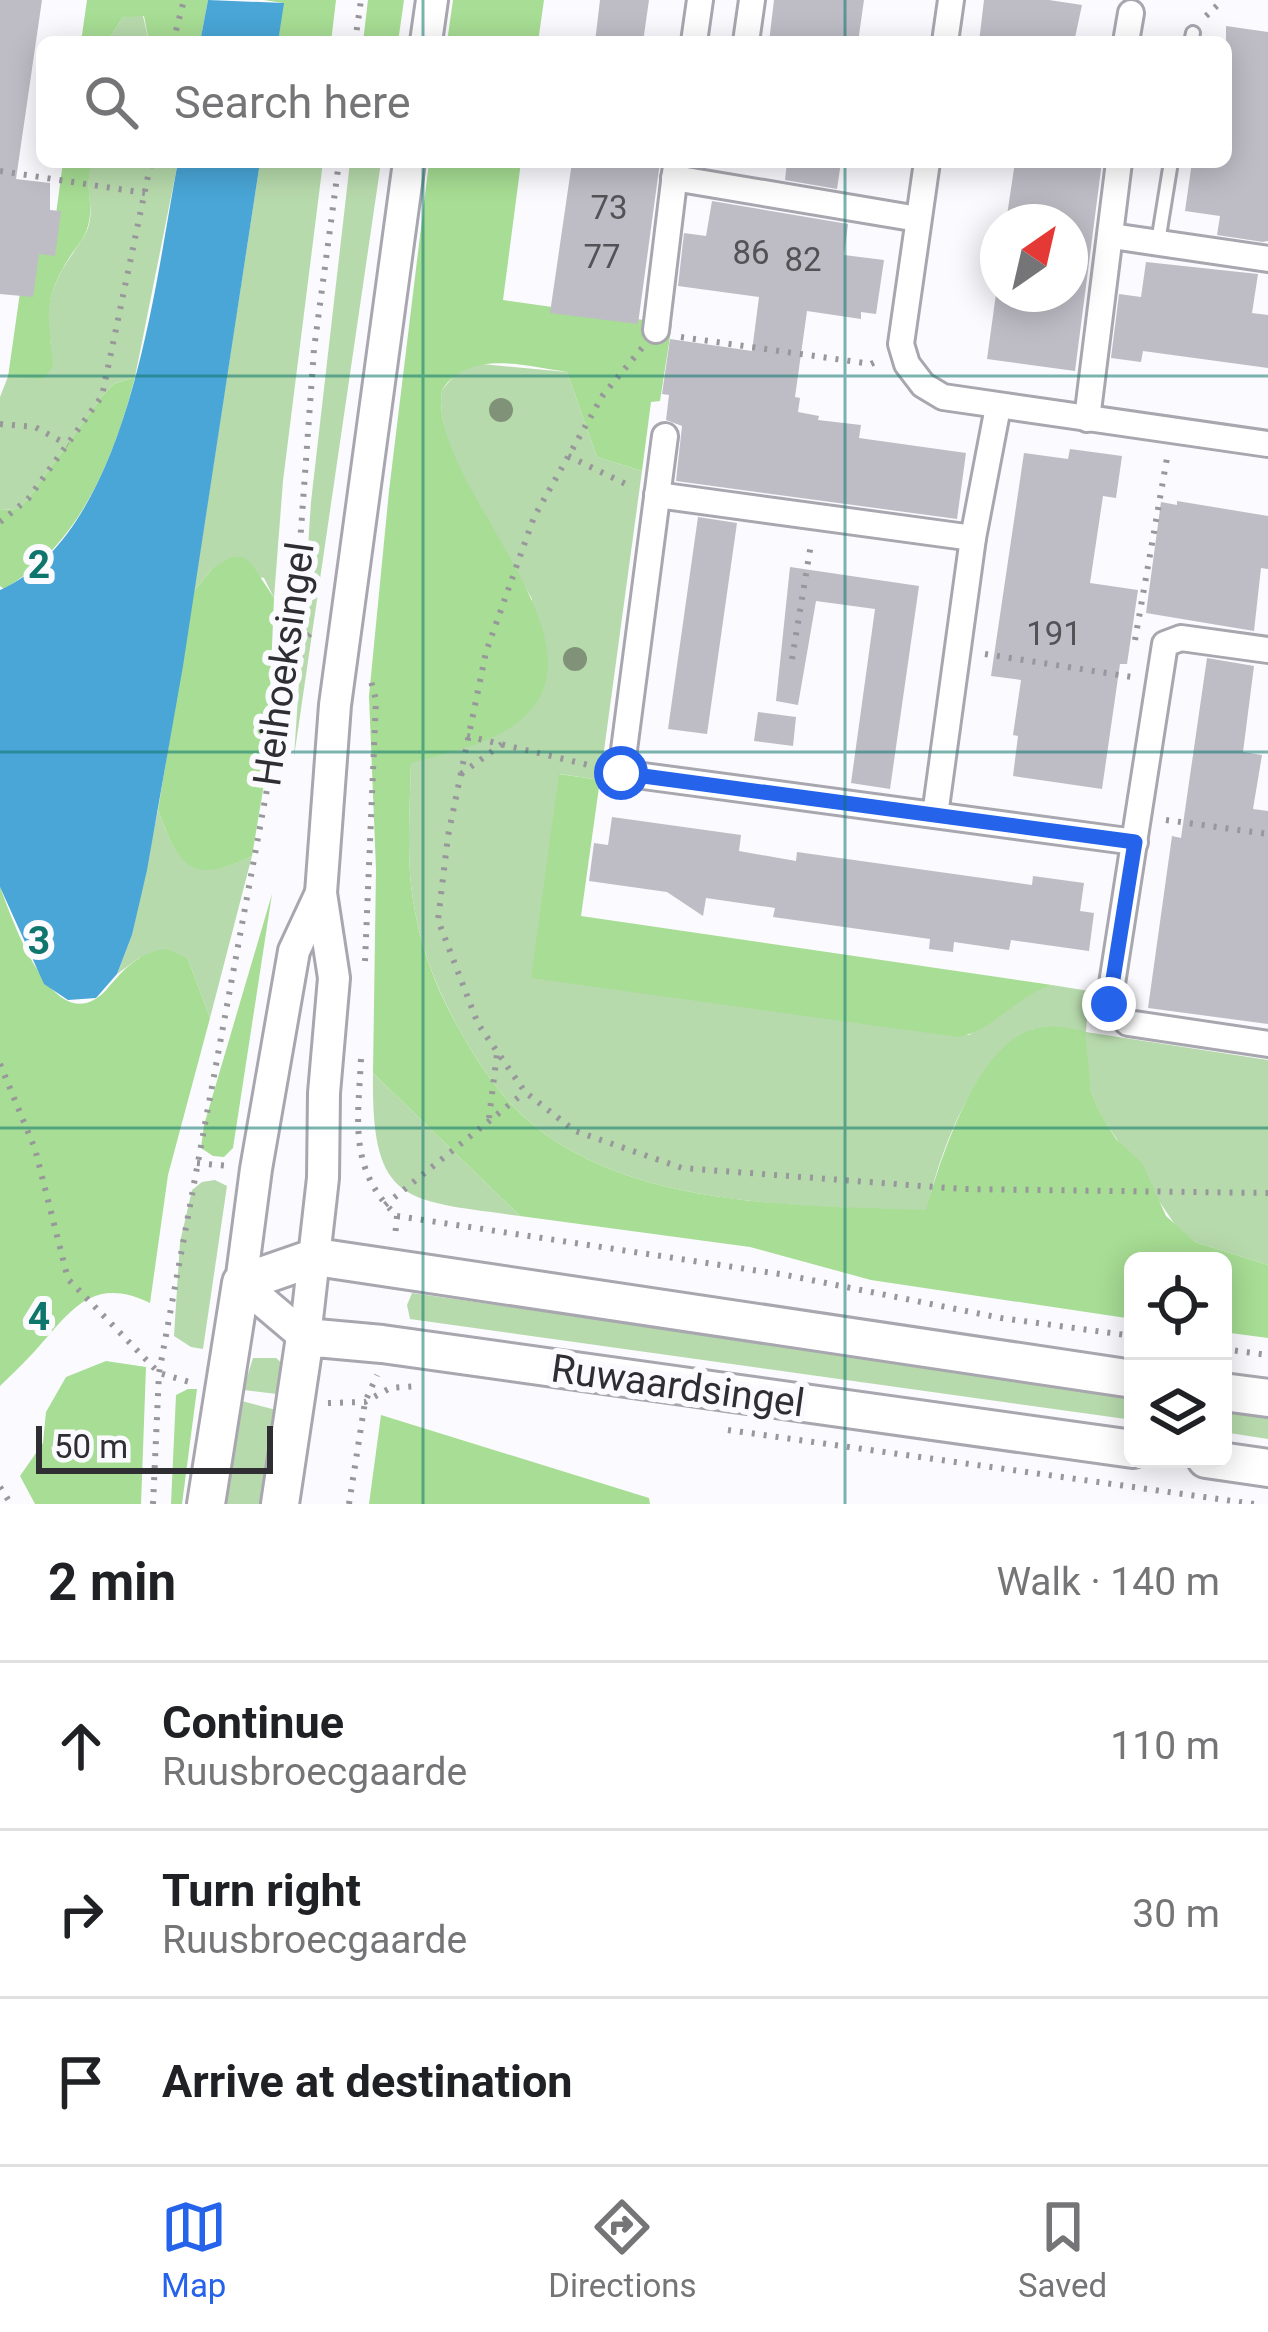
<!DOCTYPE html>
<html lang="en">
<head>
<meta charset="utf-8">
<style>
  body { margin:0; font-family:Roboto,sans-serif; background:#f2f2f2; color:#202124 }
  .controls { position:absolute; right:36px; bottom:36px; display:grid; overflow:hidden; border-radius:18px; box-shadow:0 6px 30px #0003 }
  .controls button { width:108px; height:108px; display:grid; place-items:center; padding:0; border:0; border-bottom:3px solid #e0e0e0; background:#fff; color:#202124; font:60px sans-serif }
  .compass { position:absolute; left:980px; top:204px; width:108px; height:108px; border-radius:50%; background:#fff; box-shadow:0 6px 30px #0003; rotate:34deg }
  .scale { position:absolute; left:36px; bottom:30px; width:237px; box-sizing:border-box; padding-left:12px; border:6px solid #2f2e32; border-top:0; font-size:33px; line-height:42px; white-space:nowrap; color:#2f2e32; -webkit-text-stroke:9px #fbfafe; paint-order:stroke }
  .stop { position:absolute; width:36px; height:36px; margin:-27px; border:9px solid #2563eb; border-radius:50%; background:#fff }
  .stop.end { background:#2563eb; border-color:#fff; box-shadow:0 3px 12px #0008 }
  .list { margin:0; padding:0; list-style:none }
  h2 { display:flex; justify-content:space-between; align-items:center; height:156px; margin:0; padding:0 48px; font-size:51px }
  h2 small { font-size:39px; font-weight:400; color:#757577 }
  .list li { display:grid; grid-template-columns:78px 1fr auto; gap:36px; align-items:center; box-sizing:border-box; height:168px; padding:0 48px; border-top:3px solid #e0e0e0 }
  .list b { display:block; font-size:45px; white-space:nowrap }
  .list p { margin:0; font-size:39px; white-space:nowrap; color:#757577 }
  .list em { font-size:39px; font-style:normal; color:#757577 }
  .icon { flex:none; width:66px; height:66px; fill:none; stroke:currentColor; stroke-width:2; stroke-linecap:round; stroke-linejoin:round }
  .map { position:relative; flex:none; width:1268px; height:1504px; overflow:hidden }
  .search { position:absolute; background:#fff; box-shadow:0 6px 30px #0003; left:36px; right:36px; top:36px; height:132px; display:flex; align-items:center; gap:30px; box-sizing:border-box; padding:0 42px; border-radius:18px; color:#757577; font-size:45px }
  .sheet { height:660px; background:#fff }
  nav { display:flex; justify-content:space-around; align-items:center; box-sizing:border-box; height:168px; border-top:3px solid #e0e0e0; background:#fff; font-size:33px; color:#757577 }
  nav a { display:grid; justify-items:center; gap:6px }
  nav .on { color:#2563eb }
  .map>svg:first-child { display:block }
</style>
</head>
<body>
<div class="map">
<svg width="1268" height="1504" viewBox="0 0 1268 1504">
  <rect width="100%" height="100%" fill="#fbfafe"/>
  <g fill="#b7daac">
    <path d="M 136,14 L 143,16 L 149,42 L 107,42 L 123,17 Z"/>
    <path d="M 94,162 L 178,162 L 135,377 L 114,384 L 102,396 L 28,499 L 17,509 L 0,510 L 0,397 L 9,374 L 51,344 C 42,309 53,282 73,253 C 78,245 85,236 88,228 C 96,204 81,185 94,162 Z"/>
    <path d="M 260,162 L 323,162 L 283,481 L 274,598 L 264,578 L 212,569 L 194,591 Z"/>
    <path d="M 350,162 L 381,162 L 294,757 L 311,502 Z"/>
    <path d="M 482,364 L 567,372 L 597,457 L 642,471 L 600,780 L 560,774 L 532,977 L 969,1035 L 1030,992 L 1052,985 L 1089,991 L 1086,1032 L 1268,1060 L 1268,1265 L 1195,1242 L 1178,1229 L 1101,1116 L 1091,1092 L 1086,1066 L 1034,1029 C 976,1054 939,1152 927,1211 C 799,1205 625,1209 524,1117 C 496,1091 477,1061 459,1029 C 436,988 420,946 413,900 C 406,855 410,808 411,762 L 481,742 L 532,599 C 503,547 432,447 442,390 L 460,369 Z"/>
    <path d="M 158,810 C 179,867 194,884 252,856 L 210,1018 L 188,959 L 139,958 L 117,974 L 132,935 Z"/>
    <path d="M 373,1073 L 520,1216 C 404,1200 371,1206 373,1073 Z"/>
    <path d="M 215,1180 L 227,1186 L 203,1349 L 191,1347 L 174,1336 L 180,1242 L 192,1190 L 202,1182 Z"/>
    <path d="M 412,1293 L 1133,1395 L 1133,1420 L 410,1319 L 407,1305 Z"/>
    <path d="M 253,1358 L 276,1358 L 283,1364 L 285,1395 L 243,1390 Z"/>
    <path d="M 242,1401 L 284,1412 L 271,1504 L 220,1504 L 233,1415 Z"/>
    <path d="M 1223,1409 L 1268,1415 L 1268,1439 L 1223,1432 Z"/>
  </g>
  <g fill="#a7dd94">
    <path d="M 87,0 L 208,0 L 200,42 L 149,42 L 144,16 L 123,17 L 107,42 L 81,42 Z"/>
    <path d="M 264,0 L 336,0 L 331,42 L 278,42 L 283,3 Z"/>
    <path d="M 368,0 L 404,0 L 398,42 L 363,42 Z"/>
    <path d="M 453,0 L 544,0 L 538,42 L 447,42 Z"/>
    <path d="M 63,162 L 94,162 C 82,184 95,202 88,226 C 85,238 76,247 69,258 C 41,304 49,317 53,366 L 43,379 L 8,377 L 26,250 L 51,252 Z"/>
    <path d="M 429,162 L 521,162 L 503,300 L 672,324 L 660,401 L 651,402 L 642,471 L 597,457 L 567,372 C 525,366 469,349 442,390 C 426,485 625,648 514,725 C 484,746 445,753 411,763 C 410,808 406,855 413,900 C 420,946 436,989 459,1029 C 477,1061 496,1091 524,1117 C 625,1209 799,1205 926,1210 C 940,1161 972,1059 1022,1034 C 1043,1023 1063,1026 1085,1032 L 1091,1092 L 1101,1115 L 1116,1139 L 1142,1163 L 1166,1216 L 1195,1242 L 1268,1265 L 1268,1338 L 1223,1332 L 1223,1261 L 1133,1261 L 1133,1319 L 871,1280 L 750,1247 L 520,1216 L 373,1073 L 376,869 L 369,696 L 389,491 Z"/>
    <path d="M 135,377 C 114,459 80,544 4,589 L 0,586 L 0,510 L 17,509 L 28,499 L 102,396 L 114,384 Z"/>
    <path d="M 231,557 L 242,557 L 251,563 L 274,598 L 267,766 L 252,856 C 192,885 180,869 158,810 L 194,591 L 212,569 Z"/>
    <path d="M 559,774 L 600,780 L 581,916 L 1052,985 C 1016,996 993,1031 958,1037 L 531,978 Z"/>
    <path d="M 0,887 C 12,918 55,1047 107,989 C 124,969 139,952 167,949 L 188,959 L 210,1018 L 168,1175 L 150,1303 C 90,1274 69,1314 34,1352 C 23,1364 11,1375 0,1386 Z"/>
    <path d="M 272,894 L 233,1148 L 224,1157 L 213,1156 L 201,1148 L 204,1125 Z"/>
    <path d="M 106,1361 L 146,1367 L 141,1504 L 35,1504 L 20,1476 L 43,1443 L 46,1412 L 66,1377 Z"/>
    <path d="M 188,1389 L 197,1389 L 182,1504 L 171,1504 L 176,1395 Z"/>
    <path d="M 381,1415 L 649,1498 L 650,1504 L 369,1504 Z"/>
  </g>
  <g fill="#49a6d7">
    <path d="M 208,0 L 284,3 L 278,42 L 200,42 Z"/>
    <path d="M 178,162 L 260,162 L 183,666 L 147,870 L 132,935 L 117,974 L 96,998 L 68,1000 L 44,984 L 0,887 L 0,590 C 130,532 154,286 178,162 Z"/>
  </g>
  <g fill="#bebcc5">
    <path d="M 0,0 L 42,0 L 16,179 L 50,183 L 50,210 L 61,211 L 55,256 L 39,254 L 33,297 L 0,294 Z"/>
    <path d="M 600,0 L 649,0 L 643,42 L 595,42 Z"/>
    <path d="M 774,0 L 864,0 L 858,42 L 769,42 Z"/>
    <path d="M 984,0 L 1049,0 L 1082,5 L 1074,42 L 979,42 Z"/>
    <path d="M 1226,26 L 1268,32 L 1268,241 L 1263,242 L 1217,235 L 1220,216 L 1185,211 L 1192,162 L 1226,162 Z"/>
    <path d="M 572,162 L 660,162 L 638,324 L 550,313 Z"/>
    <path d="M 787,162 L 841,162 L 837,189 L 785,180 Z"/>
    <path d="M 1015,162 L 1102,162 L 1075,371 L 987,359 L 996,294 L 1070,294 L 1070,222 L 1006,222 Z"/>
    <path d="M 712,201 L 848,224 L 844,255 L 884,260 L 876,314 L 861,312 L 861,319 L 807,311 L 795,397 L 800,398 L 798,412 L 819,416 L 818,420 L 861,425 L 859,438 L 966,453 L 957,519 L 676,481 L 682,426 L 666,420 L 669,395 L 662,394 L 670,339 L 752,351 L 759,297 L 678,286 L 684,233 L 706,236 Z"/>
    <path d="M 1146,262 L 1258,274 L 1252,313 L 1268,315 L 1268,368 L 1143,351 L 1141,362 L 1111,358 L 1119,294 L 1141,297 Z"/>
    <path d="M 1070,449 L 1122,456 L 1116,498 L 1103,496 L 1090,583 L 1138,590 L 1127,664 L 1120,664 L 1102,789 L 1013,776 L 1018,736 L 1013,735 L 1021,680 L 991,676 L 1024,453 L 1068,459 Z"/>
    <path d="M 1177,501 L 1268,516 L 1268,569 L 1261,568 L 1254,631 L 1146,613 L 1161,502 L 1177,505 Z"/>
    <path d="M 698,517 L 737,523 L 707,734 L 668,729 Z"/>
    <path d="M 790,567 L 919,586 L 890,789 L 851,783 L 875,609 L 816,601 L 798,705 L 776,701 Z"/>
    <path d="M 1207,658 L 1254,666 L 1243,752 L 1262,755 L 1253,809 L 1268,811 L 1268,1024 L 1148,1008 L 1172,836 L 1181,838 Z"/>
    <path d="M 758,712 L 796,717 L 793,746 L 754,741 Z"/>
    <path d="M 612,817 L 741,835 L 739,851 L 796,861 L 797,852 L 1032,885 L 1033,876 L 1084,883 L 1080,911 L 1094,913 L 1089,951 L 1011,940 L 1009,950 L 954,942 L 953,952 L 929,949 L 930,939 L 773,917 L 775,908 L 706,898 L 703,916 L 667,892 L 589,881 L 594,843 L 608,845 Z"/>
  </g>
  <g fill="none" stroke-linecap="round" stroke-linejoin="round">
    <defs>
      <g id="service">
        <path d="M 1191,42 L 1193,33"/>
        <path d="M 1158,242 L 1171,162"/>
      </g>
      <g id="minor">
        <path d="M 694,42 L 700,0"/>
        <path d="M 746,42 L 752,0"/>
        <path d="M 945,42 L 951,0"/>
        <path d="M 1126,42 L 1131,13"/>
        <path d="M 927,162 L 901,344 L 907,364 L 923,385 L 943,397 L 1268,444"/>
        <path d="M 674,178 L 918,219"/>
        <path d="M 1112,236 L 1268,259"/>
        <path d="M 656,330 L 676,165"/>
        <path d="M 1087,419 L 1119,162"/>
        <path d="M 665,436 L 621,773 L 1135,842"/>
        <path d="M 657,495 L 973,538"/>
        <path d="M 1268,650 L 1181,638 L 1165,644 L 1109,1003 L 1128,1023 L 1268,1044"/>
        <path d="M 935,815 L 973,538 L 998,407"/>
      </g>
      <g id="tertiary">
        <path d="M 426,42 L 432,0"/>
        <path d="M 305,1337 L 323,1178 L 324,1093 L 334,978 L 321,893 L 335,705 L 409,162"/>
        <path d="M 305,1337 L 241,1283 L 256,1169 L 294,951 L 321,893"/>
      </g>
      <g id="secondary">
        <path d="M 1223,1392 L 1268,1398"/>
        <path d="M 1206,1459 L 1268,1468"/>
        <path d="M 206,1504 L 241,1283 L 316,1257 L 1133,1379"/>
        <path d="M 280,1504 L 305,1337 L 382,1344 L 1133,1449"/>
      </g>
    </defs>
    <use href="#service" stroke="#a8a6af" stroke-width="18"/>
    <use href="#minor" stroke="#a8a6af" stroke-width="30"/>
    <use href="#tertiary" stroke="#a8a6af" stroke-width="36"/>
    <use href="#secondary" stroke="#a8a6af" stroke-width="42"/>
    <g stroke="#98979b" stroke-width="6" stroke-dasharray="3 9" stroke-linecap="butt">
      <path d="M 1206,16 L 1223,0"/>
      <path d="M 173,42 L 184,0"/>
      <path d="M 355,42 L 361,0"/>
      <path d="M 0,171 L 145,193"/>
      <path d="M 681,337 L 871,364 L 881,359"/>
      <path d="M 642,348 L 603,395 L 534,517 L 486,652 L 448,836 L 438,920 L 478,1024 L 525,1092 L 575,1131 L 682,1168 L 962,1189 L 1268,1193"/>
      <path d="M 0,424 L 35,427 L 68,445"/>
      <path d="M 568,456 L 630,486"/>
      <path d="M 0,522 L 28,499 L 102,396 L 151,162"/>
      <path d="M 1135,640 L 1167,458"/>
      <path d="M 292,654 L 315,628"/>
      <path d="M 985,654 L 1132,677"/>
      <path d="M 792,659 L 811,544"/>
      <path d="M 467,736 L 597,767"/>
      <path d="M 461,774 L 502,744"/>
      <path d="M 1166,820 L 1268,834"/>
      <path d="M 365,961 L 376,700 L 371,681"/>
      <path d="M 361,1059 C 358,1121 348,1169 397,1216 L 395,1237"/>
      <path d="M 0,1064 L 35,1149 L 68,1279 L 159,1373 L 196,1384"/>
      <path d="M 489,1118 L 497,1054"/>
      <path d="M 197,1163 L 228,1166"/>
      <path d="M 385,1205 L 525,1092"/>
      <path d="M 397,1216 L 786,1275 L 1001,1318 L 1133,1336"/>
      <path d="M 1223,1349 L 1268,1355"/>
      <path d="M 328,1403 L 365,1402 L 390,1388 L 418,1386"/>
      <path d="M 728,1430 L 1254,1504"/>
      <path d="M 0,1487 L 11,1504"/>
      <path d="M 153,1504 L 159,1373 L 292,654 L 314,349 L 339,162"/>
      <path d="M 349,1504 L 365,1402 L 377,1375"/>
    </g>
    <use href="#service" stroke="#fff" stroke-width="12"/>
    <use href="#minor" stroke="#fff" stroke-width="24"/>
    <use href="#tertiary" stroke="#fff" stroke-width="30"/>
    <use href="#secondary" stroke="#fff" stroke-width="36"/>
  </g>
  <g fill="#809379">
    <circle cx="501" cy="410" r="12"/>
    <circle cx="575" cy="659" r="12"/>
  </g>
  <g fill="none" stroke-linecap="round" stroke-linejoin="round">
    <path stroke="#2563eb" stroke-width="15" d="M 621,773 L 1135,842 L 1109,1004"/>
  </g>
  <path fill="none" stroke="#0f766e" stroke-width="3" stroke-opacity="0.55" d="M 423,0 L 423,42M 845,0 L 845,42M 423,162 L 423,1504M 845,162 L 845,1504M 0,376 L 1268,376M 0,752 L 1268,752M 0,1128 L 1268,1128"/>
  <g text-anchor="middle" stroke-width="12" stroke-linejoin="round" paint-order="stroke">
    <g font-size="33" fill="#535257">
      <text x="609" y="219">73</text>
      <text x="751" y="264">86</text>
      <text x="602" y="268">77</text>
      <text x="803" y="271">82</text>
      <text x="1054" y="645">191</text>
    </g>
    <g font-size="39" fill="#2f2e32" stroke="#fbfafe">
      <text transform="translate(283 664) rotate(-82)" y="14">Heihoeksingel</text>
      <text transform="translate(678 1385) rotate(8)" y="14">Ruwaardsingel</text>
    </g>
  </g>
  <g font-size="39" text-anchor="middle" font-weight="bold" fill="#0f766e" stroke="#fbfafe" stroke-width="12" stroke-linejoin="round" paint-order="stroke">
    <text x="39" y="578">2</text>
    <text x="39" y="954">3</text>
    <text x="39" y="1330">4</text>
  </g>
</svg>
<div class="controls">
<button><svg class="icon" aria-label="locate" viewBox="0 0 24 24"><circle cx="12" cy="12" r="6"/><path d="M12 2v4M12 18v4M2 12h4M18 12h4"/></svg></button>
<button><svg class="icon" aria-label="layers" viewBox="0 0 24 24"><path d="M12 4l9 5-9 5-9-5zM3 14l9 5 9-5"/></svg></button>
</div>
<svg class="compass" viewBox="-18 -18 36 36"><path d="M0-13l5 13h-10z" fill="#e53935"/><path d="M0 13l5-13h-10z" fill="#757577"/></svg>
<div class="scale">50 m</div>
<div class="stop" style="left:621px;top:773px"></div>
<div class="stop end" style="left:1109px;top:1004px"></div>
<div class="search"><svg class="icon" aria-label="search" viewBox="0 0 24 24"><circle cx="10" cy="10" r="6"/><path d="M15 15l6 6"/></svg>Search here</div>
</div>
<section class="sheet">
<h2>2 min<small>Walk · 140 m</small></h2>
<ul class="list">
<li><svg class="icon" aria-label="ahead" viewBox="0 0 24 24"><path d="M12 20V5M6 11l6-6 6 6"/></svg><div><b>Continue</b><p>Ruusbroecgaarde</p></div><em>110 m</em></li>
<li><svg class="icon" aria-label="right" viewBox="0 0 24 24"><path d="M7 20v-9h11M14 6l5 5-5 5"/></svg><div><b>Turn right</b><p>Ruusbroecgaarde</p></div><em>30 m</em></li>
<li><svg class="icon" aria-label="arrive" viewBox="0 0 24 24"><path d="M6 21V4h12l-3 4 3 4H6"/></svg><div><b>Arrive at destination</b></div></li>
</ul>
</section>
<nav>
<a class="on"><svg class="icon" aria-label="map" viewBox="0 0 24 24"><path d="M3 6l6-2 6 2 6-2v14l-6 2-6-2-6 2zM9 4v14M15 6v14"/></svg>Map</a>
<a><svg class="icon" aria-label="directions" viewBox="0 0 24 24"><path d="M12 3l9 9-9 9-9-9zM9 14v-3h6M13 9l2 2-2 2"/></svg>Directions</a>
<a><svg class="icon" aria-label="saved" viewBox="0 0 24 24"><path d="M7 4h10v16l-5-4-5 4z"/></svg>Saved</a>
</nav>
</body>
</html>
